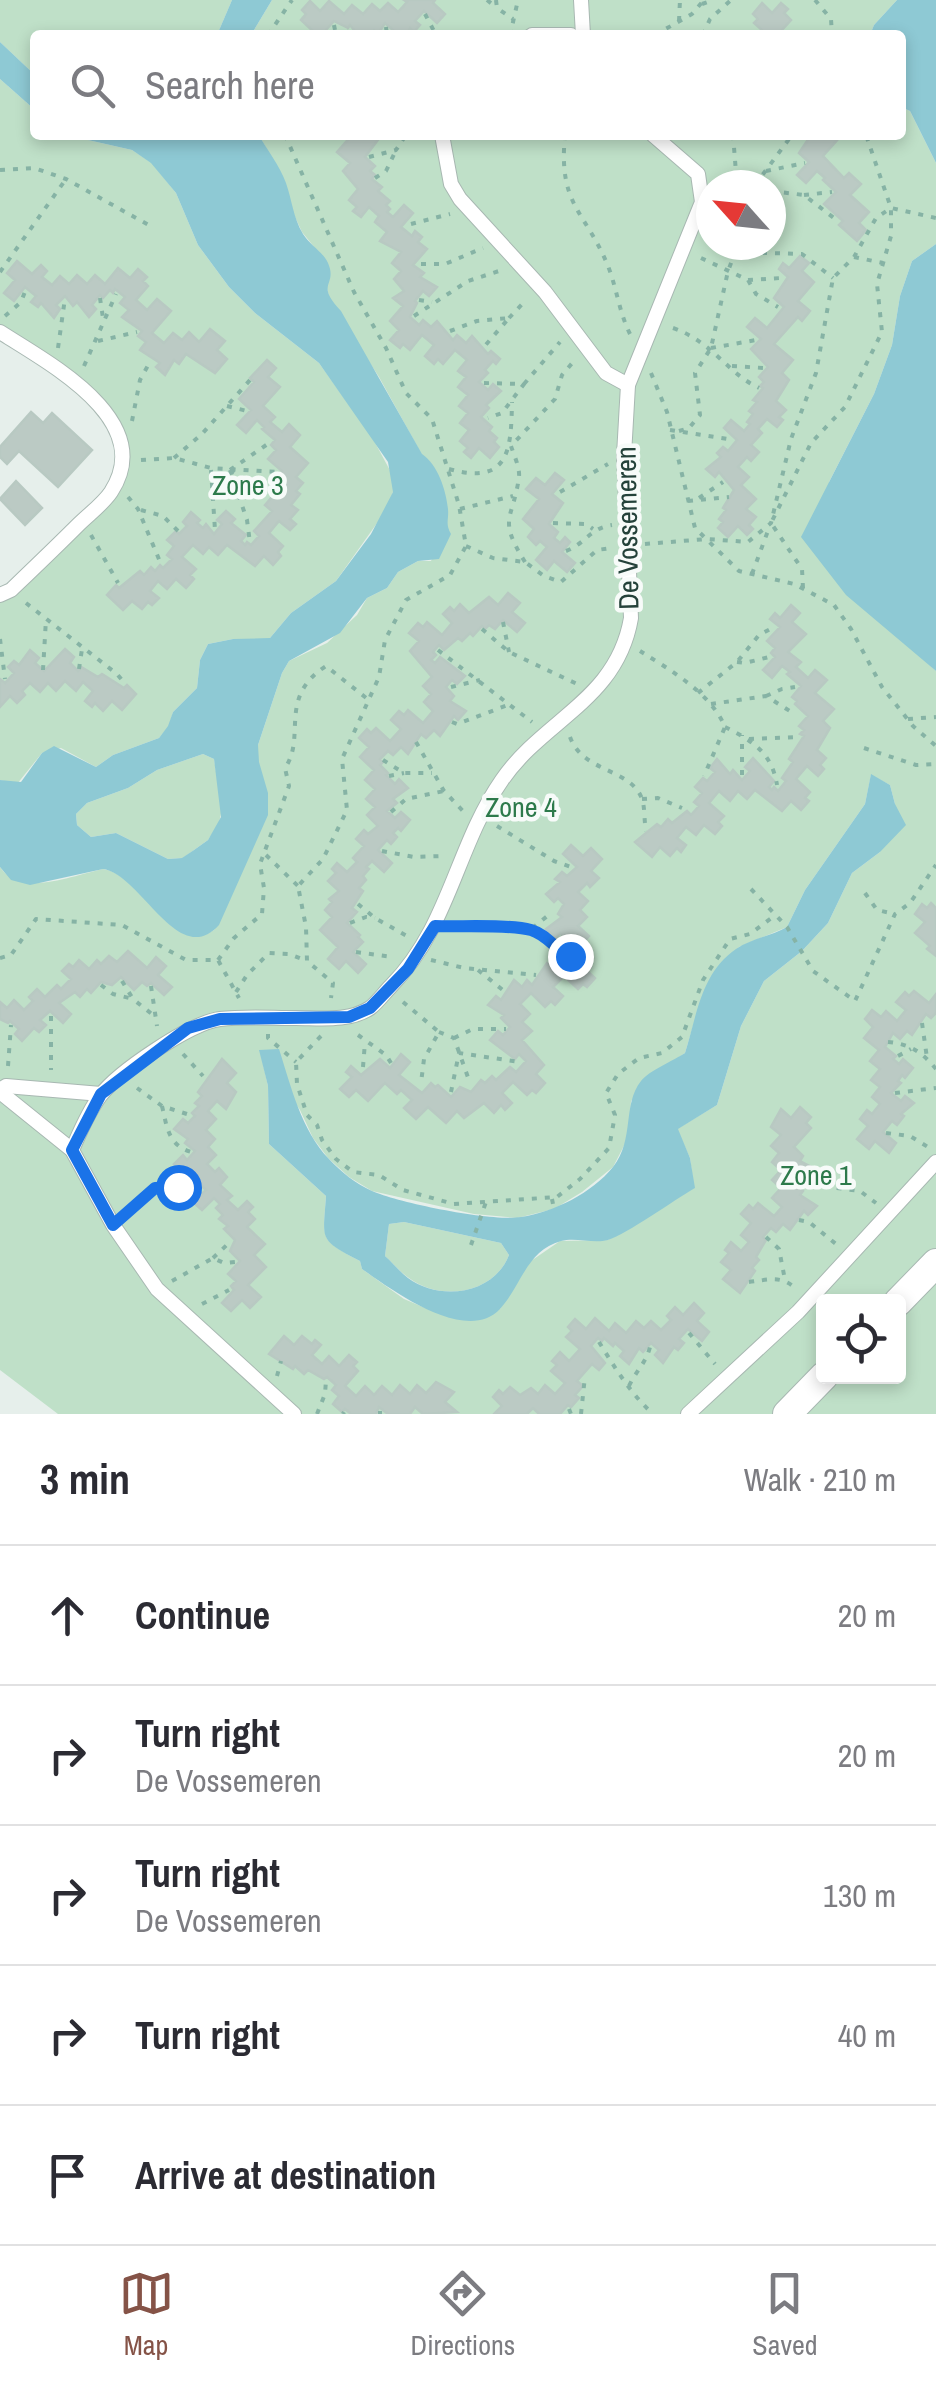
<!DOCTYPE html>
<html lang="en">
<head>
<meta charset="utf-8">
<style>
  body { margin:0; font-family:"Archivo Narrow",sans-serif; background:#f7f7f7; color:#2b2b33 }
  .controls { position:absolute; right:30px; bottom:30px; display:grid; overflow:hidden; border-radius:10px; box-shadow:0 5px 15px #0003 }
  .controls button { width:90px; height:90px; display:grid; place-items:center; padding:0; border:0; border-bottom:2px solid #e1e1e2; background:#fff; color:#2b2b33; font:50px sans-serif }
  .compass { position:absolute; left:696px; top:170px; width:90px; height:90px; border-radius:50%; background:#fff; box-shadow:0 5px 15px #0003; rotate:297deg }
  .stop { position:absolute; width:30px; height:30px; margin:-22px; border:8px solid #1a73e8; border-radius:50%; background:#fff }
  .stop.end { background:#1a73e8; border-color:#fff; box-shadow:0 2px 10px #0008 }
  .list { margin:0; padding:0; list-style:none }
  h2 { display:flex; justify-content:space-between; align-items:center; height:130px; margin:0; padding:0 40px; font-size:42px }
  h2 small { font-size:32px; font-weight:400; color:#7c7c81 }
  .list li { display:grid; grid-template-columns:65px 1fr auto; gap:30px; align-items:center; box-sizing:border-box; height:140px; padding:0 40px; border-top:2px solid #e1e1e2 }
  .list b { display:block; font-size:38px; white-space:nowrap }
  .list p { margin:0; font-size:32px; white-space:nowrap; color:#7c7c81 }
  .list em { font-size:32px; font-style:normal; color:#7c7c81 }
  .icon { flex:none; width:55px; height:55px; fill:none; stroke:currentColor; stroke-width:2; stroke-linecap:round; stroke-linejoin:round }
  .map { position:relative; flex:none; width:936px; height:1414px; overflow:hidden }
  .search { position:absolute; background:#fff; box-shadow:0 5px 15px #0003; left:30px; right:30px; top:30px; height:110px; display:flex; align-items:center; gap:25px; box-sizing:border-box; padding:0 35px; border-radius:10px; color:#7c7c81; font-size:38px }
  .sheet { height:830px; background:#fff }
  nav { display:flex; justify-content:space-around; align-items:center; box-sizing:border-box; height:140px; border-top:2px solid #e1e1e2; background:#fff; font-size:28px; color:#7c7c81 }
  nav a { display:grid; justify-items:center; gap:5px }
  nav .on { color:#855347 }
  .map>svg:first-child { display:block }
</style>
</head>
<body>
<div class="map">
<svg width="936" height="1414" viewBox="0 0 936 1414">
  <rect width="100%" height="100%" fill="#e6efeb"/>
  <g fill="#bfe0c8" fill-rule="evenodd">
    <path d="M 0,0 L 232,0 L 217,35 L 35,35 L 35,75 L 0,42 Z"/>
    <path d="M 272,0 L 897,0 L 874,25 L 870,35 L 251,35 Z"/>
    <path d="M 0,79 L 35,110 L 35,135 L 66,135 L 132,150 L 152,163 L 176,193 L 198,245 L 229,287 L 255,313 L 319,363 L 372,437 L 393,476 L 393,492 L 387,509 L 336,581 L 291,613 L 270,638 L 263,641 L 233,639 L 208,644 L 200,660 L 197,688 L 173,712 L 169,726 L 159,738 L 113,755 L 96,767 L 61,748 L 42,753 L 17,784 L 0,780 L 0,595 L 109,495 L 120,446 L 93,398 L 0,332 Z"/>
    <path d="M 901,107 L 910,111 L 936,163 L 936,244 L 912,261 L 900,296 L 892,345 L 874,394 L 829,482 L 906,643 L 936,671 L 936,1251 L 885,1301 L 824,1302 L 823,1363 L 773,1414 L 58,1414 L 0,1370 L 0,867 C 20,898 74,875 103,869 C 143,875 171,958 214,930 L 255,842 L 258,745 L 282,673 L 289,661 L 327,643 L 357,615 L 367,598 L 387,588 L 398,572 L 418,561 L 431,561 C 446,527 451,518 438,482 C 434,471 433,461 422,455 L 379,377 L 330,301 L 319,253 L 302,232 L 289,204 L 285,182 L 259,135 L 901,135 ZM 711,185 L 771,185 L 771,245 L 711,245 ZM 871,775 L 890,785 L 895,804 L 880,852 L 852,873 L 828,923 L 802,951 L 764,981 L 741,1026 L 717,1105 L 677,1129 L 690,1158 L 694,1188 L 608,1240 L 560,1241 L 528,1263 L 500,1309 L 435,1312 L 404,1299 L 362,1269 L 360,1261 C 319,1239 323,1241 326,1196 L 269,1144 L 268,1086 L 260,1051 L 300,1110 L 313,1138 L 328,1158 L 349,1177 L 372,1191 L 474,1214 L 517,1218 L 554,1209 L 582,1192 L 613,1167 L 629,1136 L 631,1101 L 666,1066 L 685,1053 L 693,1026 L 739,947 L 787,927 L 805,890 L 865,804 Z"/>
    <path d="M 203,754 L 214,759 L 222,809 L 219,823 L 208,840 L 194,850 L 183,858 L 168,859 L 116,833 L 91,837 L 77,825 L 76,814 L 87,803 L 128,788 L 157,770 Z"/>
    <path d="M 404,1222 L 501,1243 L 509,1255 C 494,1294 441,1302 409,1278 C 400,1272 393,1263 385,1256 L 389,1224 Z"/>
    <path d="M 936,1283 L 936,1414 L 805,1414 L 842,1377 L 898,1376 L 899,1321 Z"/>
  </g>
  <g fill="#8ec9d4" fill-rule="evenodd">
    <path d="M 232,0 L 272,0 L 251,35 L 217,35 Z"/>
    <path d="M 897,0 L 936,0 L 936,163 L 910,111 L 901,107 L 901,35 L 870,35 L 874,25 Z"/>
    <path d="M 0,42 L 35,75 L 35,110 L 0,79 Z"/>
    <path d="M 66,135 L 259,135 C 267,150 280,166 286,183 C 292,200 293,217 303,234 C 310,245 323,252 328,263 C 338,286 314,283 341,311 L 422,454 C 438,465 446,490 448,509 C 449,520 445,524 451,534 L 439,559 L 418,561 L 398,572 L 387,588 L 367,598 L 340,633 L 289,661 L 282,673 L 258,745 L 259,762 L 268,793 L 268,815 L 219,925 C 178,970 142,875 103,869 L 30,885 L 11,880 L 0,867 L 0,780 L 21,782 L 42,753 L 54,746 L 96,767 L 113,755 L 159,738 L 168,726 L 173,712 L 197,688 L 200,660 L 208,644 L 233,639 L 270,638 L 291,613 L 336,581 L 371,534 L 393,492 L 388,462 L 319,363 L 255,313 L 229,287 L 198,245 L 176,193 L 151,163 L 132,150 ZM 203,754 L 214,759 L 221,817 L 208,840 L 194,850 L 182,858 L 168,859 L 116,833 L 91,837 L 77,825 L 76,814 L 87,803 L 128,788 L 157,770 Z"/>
    <path d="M 936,244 L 936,671 L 846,595 L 801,537 L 874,394 L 892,345 L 900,296 L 912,261 Z"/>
    <path d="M 871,774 L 890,785 L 895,804 L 906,825 L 880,852 L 852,873 L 828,923 L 802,951 L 764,981 L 741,1026 L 717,1105 L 678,1129 L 690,1158 L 695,1188 C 674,1200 627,1234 608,1240 C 593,1244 576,1237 561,1241 C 527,1250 521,1286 500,1309 C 466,1345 392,1290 362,1269 L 360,1261 C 318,1239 323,1241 326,1196 L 269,1144 L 268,1086 L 259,1050 L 279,1049 C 291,1086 301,1130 329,1159 C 340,1171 356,1184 372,1191 C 399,1203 493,1222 521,1217 C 554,1212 592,1193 613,1167 C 635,1139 622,1105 641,1081 C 650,1070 673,1061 685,1053 C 697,1015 701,973 736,949 C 751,939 771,936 787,927 L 805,890 L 865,804 ZM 404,1222 L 501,1243 L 509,1255 C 494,1294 441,1302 408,1278 C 400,1272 393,1263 385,1256 L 389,1224 Z"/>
  </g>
  <g fill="#bbcac4" stroke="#b8c9c2" stroke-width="2.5">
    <path d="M 404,0 L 435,0 L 433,3 L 445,14 L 437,23 L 424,11 L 415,21 L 420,25 L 414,32 L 410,28 L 406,35 L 390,35 L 394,31 L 385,23 L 378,34 L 374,30 L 369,35 L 358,35 L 350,25 L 348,28 L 334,21 L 326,30 L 330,35 L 313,35 L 315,33 L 301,20 L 306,14 L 302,10 L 310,1 L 320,11 L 329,1 L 344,14 L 352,5 L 363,14 L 372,4 L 380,11 L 388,3 L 398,12 L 407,2 Z"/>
    <path d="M 762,3 L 772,13 L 781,3 L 788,9 L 784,13 L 791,20 L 782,30 L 788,35 L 759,33 L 762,30 L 754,23 L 758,19 L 753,14 Z"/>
    <path d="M 352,135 L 380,137 L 365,157 L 375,166 L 370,171 L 375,175 L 372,179 L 382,187 L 378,191 L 390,201 L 386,205 L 390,209 L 387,212 L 393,217 L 404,205 L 413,213 L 401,227 L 412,236 L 415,231 L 422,237 L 418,242 L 427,249 L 413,265 L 424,273 L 420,277 L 437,287 L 429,296 L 423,291 L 415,301 L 417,303 L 410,317 L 419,325 L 423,320 L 431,327 L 437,321 L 453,340 L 457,335 L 466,343 L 472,336 L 488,354 L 491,351 L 500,359 L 496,364 L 493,361 L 485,370 L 488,373 L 479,382 L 488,390 L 493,384 L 501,391 L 486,405 L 489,408 L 481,417 L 492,427 L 489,431 L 497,438 L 494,442 L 499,447 L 490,458 L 479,448 L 471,458 L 464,452 L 468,448 L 460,441 L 469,430 L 460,423 L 468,413 L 459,406 L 468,395 L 458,387 L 466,377 L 458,371 L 467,360 L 455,350 L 443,364 L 438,359 L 434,364 L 425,356 L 434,345 L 422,335 L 410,350 L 403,344 L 400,348 L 390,340 L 399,330 L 390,321 L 403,306 L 393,298 L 404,291 L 394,279 L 401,271 L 392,263 L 401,252 L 380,241 L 387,232 L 375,222 L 379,216 L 369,207 L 361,217 L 353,211 L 357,207 L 349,200 L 358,189 L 343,171 L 350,163 L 337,152 Z"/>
    <path d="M 811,135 L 839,138 L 823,156 L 844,178 L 849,173 L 861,184 L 850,195 L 869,212 L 859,223 L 866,230 L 857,241 L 839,225 L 843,221 L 824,204 L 836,192 L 823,180 L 825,178 L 817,171 L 806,183 L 797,175 L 809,162 L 799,153 Z"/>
    <path d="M 800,256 L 809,263 L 802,271 L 814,282 L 798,301 L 810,311 L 802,321 L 798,317 L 774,344 L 793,360 L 782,373 L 789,380 L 776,401 L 786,410 L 779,417 L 783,420 L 777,427 L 767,419 L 758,429 L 762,433 L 751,445 L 759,452 L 751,461 L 747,457 L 738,467 L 749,477 L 741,485 L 756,499 L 746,509 L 756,517 L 749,525 L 753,529 L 747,535 L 738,526 L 728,537 L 718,528 L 723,522 L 719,519 L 726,510 L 723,508 L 734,490 L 719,472 L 715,477 L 706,469 L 721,457 L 717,453 L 723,447 L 728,451 L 737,440 L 724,428 L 731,420 L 744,431 L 750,424 L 747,422 L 753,414 L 749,411 L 757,402 L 753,400 L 763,388 L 760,386 L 764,382 L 759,377 L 768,367 L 751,349 L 761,339 L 747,327 L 755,318 L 767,328 L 784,307 L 774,298 L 788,277 L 779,269 L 783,263 L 789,268 Z"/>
    <path d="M 17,261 L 32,274 L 41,265 L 47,271 L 42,277 L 52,285 L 60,276 L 69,284 L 77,275 L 87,284 L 95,275 L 105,284 L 118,268 L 130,278 L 138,269 L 147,277 L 143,281 L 148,286 L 136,300 L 147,310 L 157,299 L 171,311 L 152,333 L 164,343 L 173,333 L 182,340 L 189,332 L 199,342 L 210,329 L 225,341 L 217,350 L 227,359 L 215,373 L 186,354 L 179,364 L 174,360 L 165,375 L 156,367 L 160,363 L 140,350 L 146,342 L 138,336 L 142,331 L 122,317 L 129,310 L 120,303 L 125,297 L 115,289 L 113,293 L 110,290 L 103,298 L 100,295 L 92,305 L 96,309 L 89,317 L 77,302 L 73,306 L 65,296 L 56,305 L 60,309 L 54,318 L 41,303 L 38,307 L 31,302 L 36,296 L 25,287 L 14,301 L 4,293 L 15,280 L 7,273 Z"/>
    <path d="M 267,360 L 276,368 L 268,377 L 280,387 L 263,406 L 275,417 L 270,422 L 282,432 L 289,424 L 300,435 L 290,447 L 308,463 L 296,477 L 303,483 L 296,491 L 300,494 L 291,505 L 298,510 L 290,519 L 296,524 L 290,530 L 279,521 L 269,533 L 283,546 L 278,552 L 281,556 L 273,565 L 264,556 L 255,566 L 227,545 L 218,555 L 209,547 L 203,554 L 193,545 L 182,557 L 196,569 L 190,575 L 194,579 L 186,588 L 176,579 L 167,589 L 158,581 L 150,591 L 159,598 L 152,605 L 148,602 L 142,609 L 132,601 L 123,610 L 107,595 L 116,585 L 119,588 L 140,571 L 144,575 L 151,567 L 155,571 L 160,565 L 163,568 L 172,559 L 167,555 L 174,546 L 167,540 L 176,531 L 179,534 L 187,526 L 183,522 L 191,512 L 200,520 L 197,523 L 203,528 L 206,524 L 214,534 L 222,524 L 217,520 L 226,511 L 235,519 L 231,523 L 246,535 L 241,541 L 245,545 L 247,542 L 251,545 L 259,536 L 254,531 L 272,511 L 265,505 L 277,491 L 274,489 L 277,485 L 272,481 L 282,471 L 268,459 L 276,450 L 271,445 L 275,440 L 262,429 L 264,427 L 257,420 L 246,433 L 237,425 L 251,410 L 239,399 L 254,382 L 250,378 Z"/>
    <path d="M 31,412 L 43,423 L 52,413 L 92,450 L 58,487 L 19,451 L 7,464 L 0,457 L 0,447 Z"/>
    <path d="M 555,473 L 564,480 L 552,494 L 563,503 L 549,524 L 558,532 L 554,538 L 560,543 L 565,537 L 570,542 L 562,552 L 575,563 L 567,572 L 554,561 L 547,570 L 536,560 L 547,547 L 540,541 L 536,545 L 528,537 L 534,529 L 523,519 L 539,499 L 526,489 L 536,478 L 545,485 Z"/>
    <path d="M 16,481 L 42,508 L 25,525 L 0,499 Z"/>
    <path d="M 508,593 L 520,603 L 512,612 L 525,623 L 517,632 L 503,620 L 495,629 L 489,625 L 485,629 L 482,626 L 473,636 L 470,633 L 462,641 L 458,638 L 444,650 L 439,645 L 433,652 L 436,655 L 431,660 L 435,663 L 440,657 L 465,676 L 457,684 L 452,680 L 446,687 L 454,696 L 450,701 L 466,711 L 458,720 L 454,716 L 440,736 L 434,730 L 426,738 L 421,734 L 408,754 L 401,747 L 393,755 L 388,751 L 380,759 L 383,762 L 380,765 L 388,773 L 386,775 L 395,784 L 399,779 L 408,788 L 393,799 L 397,803 L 387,811 L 395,818 L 401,812 L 410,820 L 401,831 L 398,828 L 393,833 L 397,837 L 391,844 L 387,840 L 378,850 L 392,863 L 384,872 L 372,861 L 366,867 L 369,869 L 363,876 L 366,880 L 359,888 L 363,891 L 352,908 L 357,912 L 347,923 L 360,935 L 358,937 L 363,942 L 353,952 L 366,964 L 358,973 L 346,961 L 339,969 L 328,959 L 338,947 L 320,930 L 332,917 L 325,910 L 332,902 L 329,899 L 339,891 L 328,881 L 336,873 L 332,869 L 337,863 L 347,872 L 357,862 L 353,858 L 364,846 L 356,839 L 364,830 L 368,834 L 378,826 L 367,815 L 375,807 L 366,799 L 375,789 L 365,780 L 374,770 L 360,757 L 369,747 L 359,738 L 367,729 L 371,733 L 376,728 L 390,741 L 401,729 L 391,720 L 399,711 L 404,715 L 408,710 L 423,723 L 433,711 L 424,702 L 431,694 L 423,686 L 432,677 L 410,651 L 419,641 L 409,633 L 418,623 L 423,627 L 427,622 L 442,635 L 452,623 L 443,614 L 450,607 L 454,611 L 460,604 L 469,613 L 489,597 L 498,605 Z"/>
    <path d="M 791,605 L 800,613 L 792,622 L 806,634 L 788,652 L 801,662 L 796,667 L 808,678 L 815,670 L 827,680 L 815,693 L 834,709 L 823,721 L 830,728 L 817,750 L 826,758 L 820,765 L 824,769 L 818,776 L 807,766 L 796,779 L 810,792 L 805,798 L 809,801 L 801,810 L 791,801 L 782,811 L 755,790 L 747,799 L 738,791 L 730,801 L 719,791 L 709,803 L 724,816 L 718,822 L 722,826 L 715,834 L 704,825 L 696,835 L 686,827 L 677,838 L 686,845 L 681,852 L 677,848 L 670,856 L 660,847 L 652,857 L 635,842 L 657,824 L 661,827 L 668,819 L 672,823 L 687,811 L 691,815 L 699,806 L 694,802 L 702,793 L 695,787 L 703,778 L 707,781 L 715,772 L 710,768 L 717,759 L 730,774 L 733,770 L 742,780 L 750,771 L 745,767 L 753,758 L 774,781 L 769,787 L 772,790 L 774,787 L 778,791 L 786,781 L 782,778 L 793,762 L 789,759 L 804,736 L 800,734 L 804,730 L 799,726 L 808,716 L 795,704 L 797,701 L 792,697 L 801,686 L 787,674 L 790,672 L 782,666 L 772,678 L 763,670 L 775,657 L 771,653 L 775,648 L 767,641 L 780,627 L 770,619 L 775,613 L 780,618 Z"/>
    <path d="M 65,649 L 74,657 L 70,663 L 78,671 L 81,667 L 98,677 L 102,674 L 124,688 L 127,685 L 136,694 L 122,710 L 112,701 L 103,711 L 95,703 L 92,707 L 85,701 L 93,691 L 83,682 L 76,691 L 65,681 L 56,691 L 48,683 L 40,692 L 30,683 L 22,691 L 25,695 L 17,703 L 10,696 L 0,707 L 0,679 L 5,683 L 14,673 L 8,667 L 14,661 L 19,665 L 30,650 L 39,658 L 35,663 L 44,671 Z"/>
    <path d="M 571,845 L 583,856 L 591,848 L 602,859 L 591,871 L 599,878 L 590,887 L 587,883 L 578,892 L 588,901 L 580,910 L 587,917 L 578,926 L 589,936 L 580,946 L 593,958 L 587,964 L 591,967 L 587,971 L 595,978 L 587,987 L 583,984 L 578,989 L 564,976 L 553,987 L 563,996 L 555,1005 L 551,1001 L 545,1007 L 531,993 L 520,1004 L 530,1014 L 522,1022 L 532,1031 L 522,1040 L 544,1065 L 536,1074 L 545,1083 L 536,1093 L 532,1090 L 527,1095 L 513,1082 L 502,1093 L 512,1103 L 505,1110 L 501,1105 L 494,1113 L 484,1103 L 464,1118 L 457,1111 L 446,1123 L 428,1107 L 416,1119 L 404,1108 L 412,1100 L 401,1090 L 397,1094 L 385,1083 L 368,1101 L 356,1090 L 349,1097 L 340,1089 L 352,1077 L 346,1072 L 351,1066 L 361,1075 L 380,1059 L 390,1068 L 401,1054 L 410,1062 L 399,1075 L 422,1093 L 431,1083 L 435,1087 L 438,1085 L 451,1097 L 460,1087 L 471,1092 L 481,1080 L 485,1083 L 492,1076 L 496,1080 L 510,1067 L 516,1072 L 526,1061 L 519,1054 L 515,1059 L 490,1040 L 498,1031 L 503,1035 L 510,1027 L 501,1018 L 504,1015 L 488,1005 L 496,996 L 501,1000 L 514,980 L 522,987 L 527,980 L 532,985 L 547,963 L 554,969 L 561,961 L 566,965 L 572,959 L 575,952 L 566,943 L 566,939 L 560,933 L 556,938 L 546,929 L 562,917 L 558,914 L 564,904 L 558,898 L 554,902 L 546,894 L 560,882 L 555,879 L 562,872 L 567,876 L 577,867 L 563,854 Z"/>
    <path d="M 931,903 L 936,908 L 936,956 L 927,949 L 930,946 L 915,933 L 925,922 L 915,914 L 922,904 L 927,908 Z"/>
    <path d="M 128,951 L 147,968 L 156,957 L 166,966 L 158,975 L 172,987 L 164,995 L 151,983 L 147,986 L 142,982 L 134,990 L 121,977 L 112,985 L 101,982 L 91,993 L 87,989 L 80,997 L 75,992 L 59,1003 L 71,1014 L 63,1023 L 50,1011 L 40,1020 L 46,1025 L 39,1032 L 34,1028 L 22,1041 L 15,1034 L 19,1029 L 10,1021 L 8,1023 L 0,1019 L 0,1002 L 7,1008 L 14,1000 L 24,1010 L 33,1001 L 29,997 L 37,989 L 45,997 L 57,985 L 61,989 L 71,979 L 62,971 L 69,964 L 73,967 L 79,960 L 89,969 L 97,960 L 101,964 L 109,956 L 117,962 Z"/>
    <path d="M 914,991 L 929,1003 L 936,994 L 936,1013 L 931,1018 L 926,1014 L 912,1035 L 907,1031 L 900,1039 L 893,1033 L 885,1047 L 896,1056 L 893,1059 L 899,1064 L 903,1059 L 913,1068 L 905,1078 L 902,1075 L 898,1081 L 901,1083 L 891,1093 L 901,1101 L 905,1096 L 914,1103 L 901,1114 L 904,1116 L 897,1125 L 892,1121 L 883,1132 L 896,1143 L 889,1153 L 875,1141 L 869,1149 L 857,1139 L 868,1126 L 860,1119 L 867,1110 L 872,1114 L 880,1104 L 872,1097 L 880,1087 L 871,1080 L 880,1069 L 870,1061 L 879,1050 L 864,1038 L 873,1027 L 865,1019 L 872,1010 L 881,1017 L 886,1011 L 897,1021 L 906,1010 L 896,1002 L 905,992 L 909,996 Z"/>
    <path d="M 222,1059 L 236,1073 L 227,1083 L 236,1092 L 226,1109 L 217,1101 L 208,1111 L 216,1119 L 206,1130 L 215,1139 L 208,1147 L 216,1155 L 207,1164 L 215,1172 L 219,1168 L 227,1177 L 220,1185 L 232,1196 L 227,1200 L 238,1210 L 247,1201 L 253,1207 L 248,1212 L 255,1219 L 247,1227 L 265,1244 L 254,1255 L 266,1267 L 248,1285 L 261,1297 L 250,1308 L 242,1300 L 231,1311 L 222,1303 L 234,1290 L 231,1286 L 236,1281 L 228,1274 L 240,1261 L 230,1251 L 235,1240 L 224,1229 L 228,1226 L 219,1219 L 223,1215 L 216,1208 L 220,1204 L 214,1198 L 202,1210 L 193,1202 L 206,1190 L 196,1180 L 192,1184 L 185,1178 L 189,1173 L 174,1164 L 183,1155 L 187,1160 L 195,1151 L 185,1143 L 188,1139 L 174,1129 L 183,1119 L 188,1123 L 195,1116 L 192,1113 L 199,1106 L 195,1103 L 202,1096 L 198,1092 Z"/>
    <path d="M 800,1107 L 811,1117 L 806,1123 L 811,1128 L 794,1147 L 803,1156 L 800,1161 L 815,1169 L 807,1179 L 802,1175 L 795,1184 L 803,1191 L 800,1195 L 817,1206 L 808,1215 L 804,1211 L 790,1230 L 783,1224 L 776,1232 L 771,1228 L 763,1237 L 766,1240 L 756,1257 L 759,1260 L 752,1268 L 755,1271 L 740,1293 L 723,1279 L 731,1270 L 721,1262 L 729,1253 L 725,1250 L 731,1242 L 741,1251 L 749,1242 L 741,1235 L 751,1223 L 741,1214 L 749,1205 L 753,1209 L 758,1203 L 774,1216 L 782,1207 L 772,1198 L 781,1188 L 772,1180 L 781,1170 L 772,1162 L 779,1153 L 771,1146 L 781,1135 L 771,1127 L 781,1109 L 791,1118 Z"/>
    <path d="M 694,1303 L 704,1313 L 697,1321 L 709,1332 L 702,1341 L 688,1329 L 679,1339 L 684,1343 L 678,1350 L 674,1347 L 663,1363 L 655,1355 L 659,1350 L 651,1343 L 643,1352 L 639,1348 L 629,1364 L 620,1356 L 624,1351 L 615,1343 L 613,1346 L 604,1338 L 602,1341 L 598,1338 L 591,1346 L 605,1363 L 599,1370 L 592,1364 L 577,1381 L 583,1386 L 575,1395 L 579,1398 L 571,1407 L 568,1405 L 560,1414 L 539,1414 L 533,1408 L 527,1414 L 494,1414 L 502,1406 L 493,1397 L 499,1390 L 503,1394 L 510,1387 L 520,1395 L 531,1388 L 538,1394 L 545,1385 L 555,1394 L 565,1383 L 551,1371 L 557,1365 L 552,1361 L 560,1352 L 569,1361 L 580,1349 L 566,1337 L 572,1331 L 568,1327 L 575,1319 L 586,1329 L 595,1318 L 609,1331 L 615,1323 L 626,1333 L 636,1321 L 644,1328 L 651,1321 L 661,1330 L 671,1320 L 667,1316 L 675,1307 L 683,1315 Z"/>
    <path d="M 284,1336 L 294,1345 L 302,1336 L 312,1344 L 315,1340 L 321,1345 L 312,1355 L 322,1364 L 329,1356 L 339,1366 L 349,1355 L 357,1362 L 353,1366 L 358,1371 L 345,1386 L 356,1396 L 365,1386 L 374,1395 L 382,1386 L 392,1395 L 400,1385 L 410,1394 L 417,1385 L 426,1393 L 436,1382 L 454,1392 L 445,1402 L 457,1412 L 423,1414 L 415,1407 L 410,1414 L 388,1414 L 379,1407 L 376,1414 L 351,1414 L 345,1409 L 342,1412 L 333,1404 L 339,1396 L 332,1390 L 336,1385 L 327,1377 L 324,1379 L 308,1370 L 304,1374 L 295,1366 L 293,1369 L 269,1354 Z"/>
  </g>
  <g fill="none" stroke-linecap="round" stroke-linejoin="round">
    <defs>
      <g id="service">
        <path d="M 581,0 L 583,35"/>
        <path d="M 532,35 L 571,35"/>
        <path d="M 442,135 L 451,184 L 460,199 L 545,292 L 606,373 L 628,385"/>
        <path d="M 0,332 C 48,363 158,420 111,492 C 103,504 89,514 78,525 C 56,547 34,568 11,590 L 0,595"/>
        <path d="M 0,1090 L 6,1086 L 101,1094"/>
        <path d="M 0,1092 L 72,1150 L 113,1225 L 157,1289 L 294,1414"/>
        <path d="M 72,1150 C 80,1132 88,1112 100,1096 C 118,1072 190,1023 220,1019 C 244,1016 271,1018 296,1018 C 320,1018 349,1022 370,1008 C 378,1002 384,993 391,986 C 450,926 456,846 502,780 C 544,719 617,700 631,618 L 624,455 L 628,385 L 702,202 L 698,174 L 653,135"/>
        <path d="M 688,1414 L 798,1312 L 936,1162"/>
      </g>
      <g id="minor">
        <path d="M 898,1302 L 936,1263"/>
        <path d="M 787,1414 L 824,1376"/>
      </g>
    </defs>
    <use href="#service" stroke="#a8b8b2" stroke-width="16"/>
    <use href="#minor" stroke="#a8b8b2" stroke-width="30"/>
    <g stroke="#86b3a5" stroke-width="4" stroke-dasharray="5 8" stroke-linecap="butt">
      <path d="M 487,0 L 497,8"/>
      <path d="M 496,0 L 497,8 L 513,19"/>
      <path d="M 815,0 L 831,19 L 832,35"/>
      <path d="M 702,4 L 713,0"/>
      <path d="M 425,14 L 436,35"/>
      <path d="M 679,21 L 680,0"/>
      <path d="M 334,25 L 336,35"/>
      <path d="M 386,27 L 387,35"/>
      <path d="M 268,35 L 292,0"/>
      <path d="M 348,35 L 349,30"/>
      <path d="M 514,35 L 511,31 L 518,0"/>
      <path d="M 655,35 L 692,14 L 704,0"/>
      <path d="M 703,35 L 710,19 L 731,0"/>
      <path d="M 285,135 L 354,292 L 386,348 L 406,393 L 432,419 L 459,505 L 466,546 L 450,575 L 406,600 L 385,640 L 379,677 L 342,759 L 347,810 L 323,859 L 298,886 L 306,927 L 307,961 L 333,983 L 331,998"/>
      <path d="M 565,135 C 558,206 585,210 608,266 C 617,289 619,312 630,334"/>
      <path d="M 733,135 L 737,185"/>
      <path d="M 792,136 L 804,135"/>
      <path d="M 369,157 L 396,150 L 406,135"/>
      <path d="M 0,170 L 34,168 L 66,179 L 154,228"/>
      <path d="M 766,171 L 805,163"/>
      <path d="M 375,178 L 386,171 L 396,150"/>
      <path d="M 755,185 L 792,135"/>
      <path d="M 771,191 L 804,195 L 839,222"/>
      <path d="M 804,195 L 832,192"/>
      <path d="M 411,224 L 450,214"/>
      <path d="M 736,252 L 802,254 L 833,278"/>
      <path d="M 854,257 L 883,263"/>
      <path d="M 701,258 L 748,280 L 756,294 L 778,307"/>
      <path d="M 421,264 L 445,264 L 483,248"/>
      <path d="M 0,272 L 66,179"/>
      <path d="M 748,280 L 781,278"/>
      <path d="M 100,298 L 103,318"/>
      <path d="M 419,300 L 432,302"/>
      <path d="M 5,316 L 21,302 L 26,289"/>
      <path d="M 414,316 L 468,281 L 502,270"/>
      <path d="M 509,318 L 526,300"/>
      <path d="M 673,328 C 713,342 727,373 759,388"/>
      <path d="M 450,331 L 477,321 L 509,318 L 483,348"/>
      <path d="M 98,341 L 137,332"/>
      <path d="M 58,348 L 65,298"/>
      <path d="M 711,348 L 756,340"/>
      <path d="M 84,366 L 116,294"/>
      <path d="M 732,366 L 764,368"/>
      <path d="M 651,373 L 667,412 L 695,528 L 739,571 L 794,584 L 834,605 L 851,629 L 882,687 L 913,726 L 936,746"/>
      <path d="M 484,383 L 524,384 L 502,413 L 488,418"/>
      <path d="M 524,384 L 560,342"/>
      <path d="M 227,406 L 247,411"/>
      <path d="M 132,421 L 140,380 L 151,360"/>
      <path d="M 670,430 L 734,440"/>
      <path d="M 679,431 L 689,428 L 700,415 L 695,373 L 711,348 L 728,271 L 738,245"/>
      <path d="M 174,458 L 202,434 L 250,380"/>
      <path d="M 141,460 L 174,458 L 211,468 L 280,472"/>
      <path d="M 449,469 C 510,486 511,449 512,402"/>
      <path d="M 211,470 L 215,530"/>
      <path d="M 230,470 L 247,520 L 250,543"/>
      <path d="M 230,470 L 272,441"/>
      <path d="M 230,470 L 263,493 L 273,492"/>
      <path d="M 560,492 L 608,464"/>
      <path d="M 128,497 L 138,509 L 161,564"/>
      <path d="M 699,498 L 723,482"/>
      <path d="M 688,501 L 729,497"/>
      <path d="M 460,509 L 513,496"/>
      <path d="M 141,510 L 163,516 L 179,532"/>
      <path d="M 553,523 L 586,524 L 593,529"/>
      <path d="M 91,535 L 118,583"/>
      <path d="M 645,544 L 707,539 L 748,542 L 771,523 L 791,439 L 816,373 L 833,278 L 854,257 L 876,218 L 891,208 L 936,218"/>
      <path d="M 466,546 L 493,558 L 525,562 L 544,576 L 561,582 L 597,550 L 611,548"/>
      <path d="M 566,551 C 585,544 590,528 612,525"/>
      <path d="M 525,562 C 497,517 513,521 519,477 C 520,468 514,455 511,446 L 555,399 L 562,375 L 574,361"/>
      <path d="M 752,574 L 769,528"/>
      <path d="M 803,588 L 802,569 L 771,523 L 811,443 L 845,407 L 882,332 L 877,284 L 891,236 L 891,208 L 866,135"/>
      <path d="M 26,603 L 117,674 L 126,685"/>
      <path d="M 503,622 L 509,652"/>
      <path d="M 482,629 L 509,652 L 577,684"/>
      <path d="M 0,639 L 5,679"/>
      <path d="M 438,650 L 532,722"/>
      <path d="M 640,651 C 670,670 711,693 725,727 L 704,776"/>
      <path d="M 737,662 L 745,663 L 769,657"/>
      <path d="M 79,669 L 82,649"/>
      <path d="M 43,670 L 46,619"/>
      <path d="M 451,687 L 480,680"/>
      <path d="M 698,693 L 737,662 L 759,635 L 774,627"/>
      <path d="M 766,696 L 782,689 L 795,687"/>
      <path d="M 711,704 L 766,696 L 793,713"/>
      <path d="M 908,719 L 936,717"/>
      <path d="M 452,722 L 457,724 L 508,705"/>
      <path d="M 725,727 C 753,741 772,753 777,785"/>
      <path d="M 570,737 C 583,773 631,768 642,799 C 645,807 644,821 646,831"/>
      <path d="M 749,739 L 800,737"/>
      <path d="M 416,742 L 444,791 L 463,811"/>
      <path d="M 864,748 L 916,765 L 936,764"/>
      <path d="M 383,760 L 404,773 L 432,773"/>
      <path d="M 742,775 L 742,735"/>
      <path d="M 389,776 L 404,773"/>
      <path d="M 642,799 L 658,798 L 682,808"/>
      <path d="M 391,812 L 406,799 L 444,791"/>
      <path d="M 497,826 L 554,861 L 571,867"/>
      <path d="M 382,851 L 414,857 L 444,856"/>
      <path d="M 266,855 L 298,886"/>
      <path d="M 751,889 L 787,927 L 813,971 L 855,1001 L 895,914 L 910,903 L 936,865"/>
      <path d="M 865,893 L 877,910 L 895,914"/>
      <path d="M 358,904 L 375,918 L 407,936"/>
      <path d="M 350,923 L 366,917 L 375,918"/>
      <path d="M 455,927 L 530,930 L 551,913"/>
      <path d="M 530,930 L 556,943 L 562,953 L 569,957"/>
      <path d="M 356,952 L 393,957"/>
      <path d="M 0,958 L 11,955 L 36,919 L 122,925 L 186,960 L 218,960 L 239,998"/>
      <path d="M 218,960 L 234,938 L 262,914 L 264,888 L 260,864 L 289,786 L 285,768 C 307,736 277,698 326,666 L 370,701"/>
      <path d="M 431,960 L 464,968 L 536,975"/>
      <path d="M 478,970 L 504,991"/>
      <path d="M 122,981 L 133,999 L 153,1015"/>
      <path d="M 101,985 L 113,994 L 133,999"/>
      <path d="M 151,986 L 157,1026"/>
      <path d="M 236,992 L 247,975 L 269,953 L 289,954 L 307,961"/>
      <path d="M 403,1002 L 439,1032 L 424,1059 L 421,1083"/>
      <path d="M 51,1016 L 51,1070"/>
      <path d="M 922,1023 L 927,1058"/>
      <path d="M 439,1032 L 454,1038 L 470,1083"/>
      <path d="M 268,1034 L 268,1038 L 296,1062"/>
      <path d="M 358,1035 L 386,1055 L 391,1063"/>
      <path d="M 321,1036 L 296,1062 L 297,1084 L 307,1115 L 317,1125 L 322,1140 L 336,1159 L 353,1172 L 379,1175 L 403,1190 L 454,1204 L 557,1197 L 580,1179 L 609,1148 L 615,1115 L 606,1093 L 618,1074 L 639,1058 L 662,1053 L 682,1037 L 703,980 L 730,939 L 750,934 L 774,916"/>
      <path d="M 454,1038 L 473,1029 L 506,1029"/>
      <path d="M 888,1042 C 910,1044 922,1052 936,1069"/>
      <path d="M 183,1054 L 203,1076"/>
      <path d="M 898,1056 L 911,1049"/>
      <path d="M 8,1066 L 11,1025"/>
      <path d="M 363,1067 L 365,1042"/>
      <path d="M 137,1088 L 162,1106 L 190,1115"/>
      <path d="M 451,1092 L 459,1053 L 520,1062"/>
      <path d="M 895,1093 L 936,1088"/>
      <path d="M 162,1106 C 167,1127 168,1145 191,1152"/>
      <path d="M 886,1133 L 910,1136 L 928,1147"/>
      <path d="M 798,1183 L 860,1191 L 876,1203"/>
      <path d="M 552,1199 L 554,1209"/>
      <path d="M 128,1212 L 155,1188 L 200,1189"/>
      <path d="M 799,1220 L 809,1222 L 836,1244"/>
      <path d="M 766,1237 L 779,1249 L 785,1280"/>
      <path d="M 471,1245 L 486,1202"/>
      <path d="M 213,1258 L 230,1242"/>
      <path d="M 172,1281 L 213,1258 L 224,1263 L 235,1262"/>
      <path d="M 749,1282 C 767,1280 780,1275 794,1287"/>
      <path d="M 202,1304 L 229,1290"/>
      <path d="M 689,1333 L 715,1364"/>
      <path d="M 599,1342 C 615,1368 631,1394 653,1414"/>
      <path d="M 277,1376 L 281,1361"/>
      <path d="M 629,1386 C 636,1371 646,1363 650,1347"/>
      <path d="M 569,1409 L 571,1414"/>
      <path d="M 380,1411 L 380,1414"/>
      <path d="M 317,1414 L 325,1394 L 326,1380"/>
      <path d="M 343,1414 L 344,1412"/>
      <path d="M 581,1414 L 585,1376"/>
    </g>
    <use href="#service" stroke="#fff" stroke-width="14"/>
    <use href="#minor" stroke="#fff" stroke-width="28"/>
  </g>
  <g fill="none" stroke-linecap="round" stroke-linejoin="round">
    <path stroke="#1a73e8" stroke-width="12" d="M 178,1187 L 155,1188 L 113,1225 L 72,1150 L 101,1094 L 188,1028 L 220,1019 L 349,1017 L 370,1008 L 408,969 L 435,926 C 460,927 509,924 531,930 C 548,935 555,950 570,956"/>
  </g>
  <g text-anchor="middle" stroke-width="9" stroke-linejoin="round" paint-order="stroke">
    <g font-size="28" fill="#2d7a4b" stroke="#f7fbf9">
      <text x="248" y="495">Zone 3</text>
      <text x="521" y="817">Zone 4</text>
      <text x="816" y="1185">Zone 1</text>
    </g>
    <g font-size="28" fill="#24423a" stroke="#f7fbf9">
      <text transform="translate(627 528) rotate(-91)" y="10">De Vossemeren</text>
    </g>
  </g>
</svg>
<div class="controls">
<button><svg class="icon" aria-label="locate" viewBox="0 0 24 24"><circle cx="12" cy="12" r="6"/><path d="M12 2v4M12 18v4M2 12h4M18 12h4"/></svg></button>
</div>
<svg class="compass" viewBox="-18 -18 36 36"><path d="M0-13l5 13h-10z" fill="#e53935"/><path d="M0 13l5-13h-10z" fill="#7c7c81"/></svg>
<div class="stop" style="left:178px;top:1187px"></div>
<div class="stop end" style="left:570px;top:956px"></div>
<div class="search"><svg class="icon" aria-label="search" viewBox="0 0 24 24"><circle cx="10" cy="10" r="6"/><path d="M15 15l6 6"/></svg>Search here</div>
</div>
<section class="sheet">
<h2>3 min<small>Walk · 210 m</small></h2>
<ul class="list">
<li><svg class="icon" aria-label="ahead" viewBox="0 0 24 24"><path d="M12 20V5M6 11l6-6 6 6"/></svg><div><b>Continue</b></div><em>20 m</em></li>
<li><svg class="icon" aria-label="right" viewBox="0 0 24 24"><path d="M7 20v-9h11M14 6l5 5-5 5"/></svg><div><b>Turn right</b><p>De Vossemeren</p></div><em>20 m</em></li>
<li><svg class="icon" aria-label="right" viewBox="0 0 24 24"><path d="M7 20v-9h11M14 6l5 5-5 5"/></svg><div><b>Turn right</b><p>De Vossemeren</p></div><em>130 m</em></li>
<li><svg class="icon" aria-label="right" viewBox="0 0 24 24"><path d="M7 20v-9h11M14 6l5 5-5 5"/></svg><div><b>Turn right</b></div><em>40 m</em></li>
<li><svg class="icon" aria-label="arrive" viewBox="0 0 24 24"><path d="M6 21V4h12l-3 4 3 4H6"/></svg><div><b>Arrive at destination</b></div></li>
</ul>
</section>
<nav>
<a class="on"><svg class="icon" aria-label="map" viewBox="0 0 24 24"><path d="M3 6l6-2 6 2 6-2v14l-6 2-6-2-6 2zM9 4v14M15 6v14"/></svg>Map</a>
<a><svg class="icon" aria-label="directions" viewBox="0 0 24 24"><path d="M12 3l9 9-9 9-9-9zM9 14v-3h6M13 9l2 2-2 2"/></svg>Directions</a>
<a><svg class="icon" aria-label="saved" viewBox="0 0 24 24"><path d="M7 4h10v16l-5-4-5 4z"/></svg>Saved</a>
</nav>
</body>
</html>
